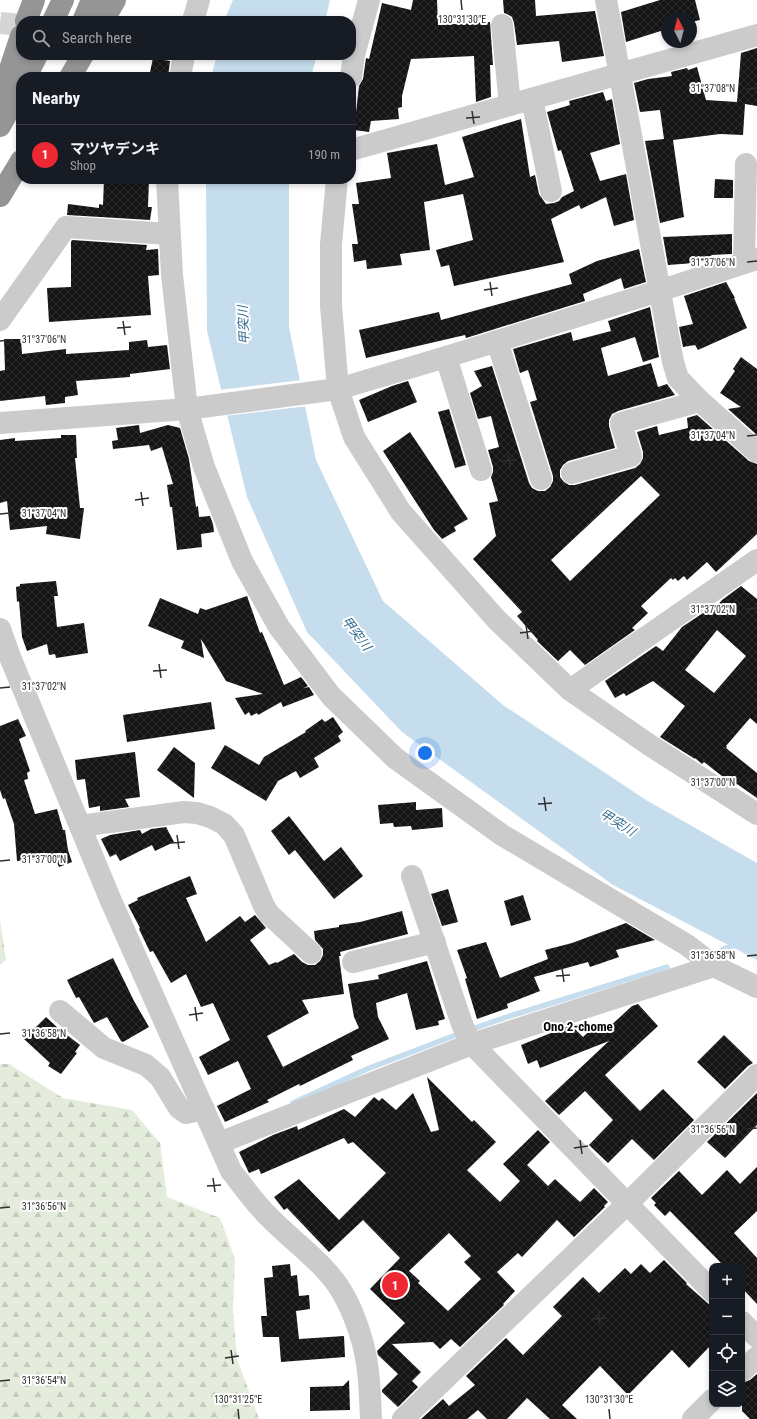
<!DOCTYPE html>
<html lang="en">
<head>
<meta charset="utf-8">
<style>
  body { margin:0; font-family:"Roboto Condensed","Noto Sans JP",sans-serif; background:#20242c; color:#f1f3f6 }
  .controls { position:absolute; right:12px; bottom:12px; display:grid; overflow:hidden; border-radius:8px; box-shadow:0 2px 6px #0003 }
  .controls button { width:36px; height:36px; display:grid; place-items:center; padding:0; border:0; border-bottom:1px solid #363941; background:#171b24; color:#f1f3f6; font:20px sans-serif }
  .compass { position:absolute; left:661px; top:12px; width:36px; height:36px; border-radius:50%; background:#171b24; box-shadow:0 2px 6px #0003; rotate:354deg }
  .you { position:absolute; left:425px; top:753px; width:14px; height:14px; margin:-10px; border:3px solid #fff; border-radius:50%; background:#1a73e8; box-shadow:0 0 0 6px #1a73e833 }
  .badge { display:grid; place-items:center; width:26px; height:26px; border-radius:50%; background:#ed2832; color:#fff; font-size:13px; font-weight:700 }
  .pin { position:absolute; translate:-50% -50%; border:2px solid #fff; box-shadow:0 1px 4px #0006 }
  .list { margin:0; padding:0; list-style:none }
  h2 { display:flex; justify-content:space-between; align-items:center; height:52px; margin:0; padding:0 16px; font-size:17px }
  h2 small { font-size:13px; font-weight:400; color:#9ea1a6 }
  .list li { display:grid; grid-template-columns:26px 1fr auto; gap:12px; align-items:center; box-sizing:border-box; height:60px; padding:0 16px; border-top:1px solid #363941 }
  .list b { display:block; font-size:15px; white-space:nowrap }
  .list p { margin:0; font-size:13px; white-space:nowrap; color:#9ea1a6 }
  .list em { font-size:13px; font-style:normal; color:#9ea1a6 }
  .icon { flex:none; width:22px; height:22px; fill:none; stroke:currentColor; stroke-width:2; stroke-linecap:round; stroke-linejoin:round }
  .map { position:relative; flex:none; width:757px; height:1419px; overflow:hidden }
  .search { position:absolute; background:#171b24; box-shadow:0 2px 6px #0003; left:16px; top:16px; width:340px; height:44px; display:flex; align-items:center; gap:10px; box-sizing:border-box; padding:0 14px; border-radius:16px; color:#9ea1a6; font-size:15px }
  .panel { position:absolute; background:#171b24; box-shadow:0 2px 6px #0003; left:16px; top:72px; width:340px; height:112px; border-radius:16px }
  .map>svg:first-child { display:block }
</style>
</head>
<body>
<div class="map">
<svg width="757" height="1419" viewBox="0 0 757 1419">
  <defs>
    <pattern id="forest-firs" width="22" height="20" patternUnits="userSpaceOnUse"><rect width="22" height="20" fill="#e4ecdb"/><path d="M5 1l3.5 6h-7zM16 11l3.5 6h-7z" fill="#c4cbbc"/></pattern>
    <pattern id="building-cross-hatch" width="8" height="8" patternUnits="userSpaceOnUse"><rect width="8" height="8" fill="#151515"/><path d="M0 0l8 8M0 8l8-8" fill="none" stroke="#2f2f2f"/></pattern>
  </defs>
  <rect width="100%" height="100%" fill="#fff"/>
  <g fill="url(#forest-firs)">
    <path d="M 0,920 L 6,960 L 0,965 Z"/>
    <path d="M 0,1064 L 9,1064 L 63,1098 L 132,1110 L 160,1143 L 167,1197 L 220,1218 L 235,1259 L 233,1309 L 237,1359 L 259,1419 L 0,1419 Z"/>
  </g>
  <g fill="#c6dded">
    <path d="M 233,0 L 330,0 L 325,21 L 224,21 Z"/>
    <path d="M 217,55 L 317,55 L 311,77 L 211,77 Z"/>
    <path d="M 206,179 L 289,179 L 289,327 L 316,460 L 383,601 L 503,705 L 646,800 L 757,863 L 757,960 L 613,885 L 402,732 L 307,632 L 247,497 L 207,331 Z"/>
  </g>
  <path fill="#fff" d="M 302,380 L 308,406 L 225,416 L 219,390 Z"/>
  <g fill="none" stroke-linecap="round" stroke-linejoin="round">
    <g stroke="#c6dded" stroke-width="5.5">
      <path d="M 723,949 L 738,944"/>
      <path d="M 469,1030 L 507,1017 L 667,967"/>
      <path d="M 293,1103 L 367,1069 L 461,1033"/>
    </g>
  </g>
  <g fill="url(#building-cross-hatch)" fill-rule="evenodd">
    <path d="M 413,0 L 437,0 L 438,25 L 490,22 L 493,65 L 490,65 L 491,97 L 476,102 L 474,56 L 411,59 L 402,96 L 402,107 L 398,108 L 399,119 L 371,121 L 369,132 L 354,130 L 359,86 L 363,79 L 366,58 L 369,59 L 382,3 L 411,10 Z"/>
    <path d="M 503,0 L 535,0 L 536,16 L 595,11 L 604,56 L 562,62 L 559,41 L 517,45 L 514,23 L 512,17 L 507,14 L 504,13 Z"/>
    <path d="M 660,0 L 695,0 L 700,20 L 691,22 L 691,18 L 667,18 L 667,29 L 626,42 L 621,12 Z"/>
    <path d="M 757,48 L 757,106 L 745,104 L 743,135 L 720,134 L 673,140 L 684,217 L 660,223 L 645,141 L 664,139 L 660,110 L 640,112 L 634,83 L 648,79 L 672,76 L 671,72 L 687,68 L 688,70 L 697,67 L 706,100 L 737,102 L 741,53 Z"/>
    <path d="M 153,58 L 170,61 L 168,77 L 149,77 Z"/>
    <path d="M 603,92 L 606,101 L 612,99 L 620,144 L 590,153 L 600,181 L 626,174 L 634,220 L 614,226 L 606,197 L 581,209 L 579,205 L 551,219 L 564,262 L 454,286 L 449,265 L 441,267 L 436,250 L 473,240 L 463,194 L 424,202 L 430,250 L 400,254 L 402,265 L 367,269 L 366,260 L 354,262 L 352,244 L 358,244 L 352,204 L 359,204 L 356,183 L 391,178 L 387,153 L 437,144 L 445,185 L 474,177 L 462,137 L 521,119 L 530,177 L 535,175 L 539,194 L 546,204 L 554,203 L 559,201 L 562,197 L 574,191 L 561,150 L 558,151 L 547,112 L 570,105 L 569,101 Z"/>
    <path d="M 104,179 L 149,179 L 148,207 L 152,207 L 150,220 L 67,215 L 68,204 L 99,208 L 99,204 L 103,205 Z"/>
    <path d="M 715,179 L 733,180 L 733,198 L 714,198 Z"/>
    <path d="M 732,234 L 732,254 L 711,255 L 714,260 L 708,262 L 668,265 L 663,237 Z"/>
    <path d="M 72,240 L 147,245 L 146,250 L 158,249 L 159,275 L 148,276 L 151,315 L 49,322 L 47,288 L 71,287 L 71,242 Z"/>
    <path d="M 639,249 L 646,282 L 624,289 L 621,278 L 583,294 L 585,301 L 466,338 L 465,335 L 366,358 L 359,330 L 439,312 L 441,320 L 572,284 L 569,274 L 597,261 Z"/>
    <path d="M 726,282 L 735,298 L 734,298 L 747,328 L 698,350 L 695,345 L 683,347 L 679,327 L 693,324 L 684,296 Z"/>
    <path d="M 650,307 L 659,357 L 643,362 L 635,337 L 601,348 L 608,376 L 651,363 L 658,387 L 667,384 L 675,395 L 618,411 L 612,414 L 609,420 L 609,426 L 615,448 L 568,461 L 563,465 L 560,470 L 560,477 L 564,482 L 569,485 L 575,485 L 635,468 L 640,464 L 643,458 L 643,452 L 637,432 L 657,426 L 659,435 L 688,428 L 687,418 L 697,415 L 749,461 L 757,464 L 757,534 L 716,572 L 707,562 L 687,580 L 684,576 L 678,581 L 675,578 L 673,580 L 671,578 L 641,606 L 648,613 L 632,628 L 635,630 L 585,665 L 570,650 L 558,661 L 537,641 L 538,640 L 517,616 L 522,612 L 473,559 L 496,536 L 489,503 L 498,501 L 491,477 L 493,472 L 493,467 L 488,450 L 499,447 L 491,416 L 478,419 L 470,393 L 482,386 L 474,371 L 492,366 L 529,483 L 532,488 L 538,491 L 545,491 L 550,487 L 553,481 L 553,476 L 530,402 L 537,400 L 528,370 L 520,373 L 513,349 L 571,332 L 573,341 L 611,331 L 608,321 ZM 641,476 L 660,495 L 570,581 L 551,560 Z"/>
    <path d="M 4,339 L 21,339 L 22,354 L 66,349 L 66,354 L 129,350 L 129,342 L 147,340 L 148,347 L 167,345 L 170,369 L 130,374 L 130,377 L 76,381 L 78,395 L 65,397 L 65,403 L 46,405 L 45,396 L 0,401 L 0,371 L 5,370 Z"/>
    <path d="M 741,357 L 757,369 L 757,435 L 728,409 L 741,407 L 720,393 L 735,371 L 733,369 Z"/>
    <path d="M 408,381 L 417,402 L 368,422 L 359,400 L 392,386 Z"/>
    <path d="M 449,409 L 466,465 L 455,468 L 438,412 Z"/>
    <path d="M 139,425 L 140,433 L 168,425 L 180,428 L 189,459 L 196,507 L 198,506 L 199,517 L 210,516 L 213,524 L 214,532 L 201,534 L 202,547 L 177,550 L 172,507 L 170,507 L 167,485 L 173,484 L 162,447 L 151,451 L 149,445 L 113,449 L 112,441 L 118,440 L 116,428 Z"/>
    <path d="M 410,432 L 468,519 L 454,527 L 456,531 L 442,539 L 434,530 L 383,451 Z"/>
    <path d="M 61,435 L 76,435 L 77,458 L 75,458 L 80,508 L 84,508 L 80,539 L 46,534 L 47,526 L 10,530 L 7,501 L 0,503 L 0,440 L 15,438 L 15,441 L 61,438 Z"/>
    <path d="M 56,581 L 58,596 L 54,596 L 57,627 L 84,623 L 88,653 L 56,658 L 55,654 L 49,655 L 47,644 L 27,651 L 22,637 L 19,601 L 17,602 L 16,587 L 20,586 L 20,584 Z"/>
    <path d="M 741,586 L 757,599 L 757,724 L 750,718 L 726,746 L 727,747 L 726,748 L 757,773 L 757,798 L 737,784 L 736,785 L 727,780 L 704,762 L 702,764 L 695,758 L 695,759 L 660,737 L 685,706 L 653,681 L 626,696 L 624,693 L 615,698 L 605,681 L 656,646 L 663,651 L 682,627 L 706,611 L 710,614 L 722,600 ZM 717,630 L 746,656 L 714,693 L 685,670 Z"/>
    <path d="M 247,596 L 260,633 L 262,632 L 284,685 L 301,677 L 308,686 L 304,688 L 309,687 L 314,695 L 283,707 L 281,702 L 258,715 L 257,713 L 251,716 L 249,712 L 245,715 L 235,698 L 263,694 L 226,681 L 201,639 L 204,658 L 181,648 L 184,641 L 148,626 L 160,598 L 198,614 L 200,608 L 206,610 Z"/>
    <path d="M 211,702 L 215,729 L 127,742 L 123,715 Z"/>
    <path d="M 333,717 L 343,732 L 338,736 L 341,741 L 314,758 L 319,767 L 300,778 L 296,771 L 278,781 L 266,801 L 211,768 L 225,745 L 259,765 L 264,757 L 306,732 L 305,731 L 322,719 L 325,722 Z"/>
    <path d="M 18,719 L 26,736 L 19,739 L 30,771 L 27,773 L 28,779 L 24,780 L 35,814 L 57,809 L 63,830 L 65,830 L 68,850 L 72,862 L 59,867 L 55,858 L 17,861 L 14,824 L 5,798 L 3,799 L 0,790 L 0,726 Z"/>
    <path d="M 174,747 L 195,763 L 194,798 L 157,770 Z"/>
    <path d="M 135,752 L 140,797 L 125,799 L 129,807 L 100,811 L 100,806 L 89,808 L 85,779 L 77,780 L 75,760 Z"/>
    <path d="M 416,802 L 416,810 L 442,808 L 443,827 L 412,830 L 411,826 L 394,827 L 393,823 L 380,824 L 378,805 Z"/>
    <path d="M 289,816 L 324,861 L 341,847 L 363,876 L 334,899 L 295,850 L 289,855 L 271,831 Z"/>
    <path d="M 166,827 L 174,842 L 155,851 L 152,845 L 120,861 L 116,854 L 110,857 L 101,839 L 110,835 L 140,830 L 142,834 L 151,829 Z"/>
    <path d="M 190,876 L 197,894 L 186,898 L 206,942 L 240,916 L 245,922 L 255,915 L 266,928 L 250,940 L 269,965 L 276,962 L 277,963 L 294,954 L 302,962 L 308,965 L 315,965 L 320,961 L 323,955 L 323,949 L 315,940 L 314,931 L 339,927 L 339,925 L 360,922 L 402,911 L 408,934 L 340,952 L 341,956 L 339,956 L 344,994 L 302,1000 L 309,1013 L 267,1036 L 283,1067 L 359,1028 L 354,1017 L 348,984 L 379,979 L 378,975 L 427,961 L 445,1019 L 438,1021 L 439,1025 L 416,1030 L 407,993 L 376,1003 L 378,1017 L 389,1039 L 351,1056 L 353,1060 L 300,1086 L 299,1084 L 267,1100 L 269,1102 L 225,1122 L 217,1106 L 251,1089 L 238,1061 L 208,1075 L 199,1057 L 230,1040 L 213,1003 L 201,1007 L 186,974 L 171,983 L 153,951 L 150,952 L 139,929 L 140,928 L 128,905 L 138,900 L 137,898 Z"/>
    <path d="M 448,889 L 458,922 L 442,926 L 431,894 Z"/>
    <path d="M 523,895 L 531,920 L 511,926 L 504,901 Z"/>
    <path d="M 626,923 L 655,940 L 616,950 L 619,957 L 590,967 L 588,962 L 534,977 L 540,991 L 507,1004 L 508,1008 L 477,1019 L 465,979 L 467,978 L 457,950 L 486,942 L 500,978 L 548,959 L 545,950 L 572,943 Z"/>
    <path d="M 113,958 L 134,1001 L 149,1027 L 123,1042 L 121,1041 L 107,1017 L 94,1023 L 79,997 L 76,998 L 67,980 Z"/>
    <path d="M 638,1004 L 658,1026 L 605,1075 L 640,1111 L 663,1089 L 694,1120 L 654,1160 L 632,1139 L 608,1163 L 589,1145 L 613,1120 L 585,1091 L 559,1115 L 545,1101 L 609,1041 L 540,1068 L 537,1060 L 528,1064 L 521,1045 L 571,1025 L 583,1037 L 599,1022 L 606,1030 L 632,1006 Z"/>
    <path d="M 46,1017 L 58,1028 L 80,1045 L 75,1052 L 77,1053 L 61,1074 L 48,1066 L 50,1063 L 24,1039 Z"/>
    <path d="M 724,1035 L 753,1063 L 748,1066 L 725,1089 L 697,1062 Z"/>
    <path d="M 427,1077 L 472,1122 L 474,1120 L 496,1142 L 467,1170 L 500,1202 L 520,1181 L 503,1164 L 538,1130 L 550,1142 L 527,1165 L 548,1186 L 555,1179 L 580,1202 L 594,1188 L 608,1202 L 604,1206 L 605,1207 L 574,1237 L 557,1220 L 522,1257 L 518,1253 L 497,1272 L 515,1291 L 503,1304 L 504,1305 L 460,1347 L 451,1339 L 440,1349 L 433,1342 L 392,1344 L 421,1372 L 412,1381 L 418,1387 L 398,1407 L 382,1392 L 382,1390 L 398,1374 L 378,1355 L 377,1351 L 405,1323 L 370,1289 L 400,1258 L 363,1220 L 329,1252 L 287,1208 L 284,1210 L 274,1197 L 299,1179 L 339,1220 L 386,1173 L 353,1142 L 348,1144 L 344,1138 L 261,1174 L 259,1169 L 249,1173 L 239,1152 L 273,1135 L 297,1126 L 298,1130 L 344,1109 L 355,1117 L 374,1097 L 379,1101 L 382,1098 L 396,1110 L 413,1093 L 431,1132 L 439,1130 ZM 449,1233 L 471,1256 L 464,1262 L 481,1279 L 448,1311 L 418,1283 L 420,1281 L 409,1271 Z"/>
    <path d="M 757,1093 L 757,1125 L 725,1158 L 707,1142 Z"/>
    <path d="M 757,1167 L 757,1211 L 734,1233 L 757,1258 L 757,1304 L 742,1288 L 742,1266 L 724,1266 L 670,1211 L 665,1216 L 654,1205 L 656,1203 L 651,1198 L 679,1171 L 702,1195 L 727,1170 L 740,1184 Z"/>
    <path d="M 664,1260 L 687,1283 L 686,1284 L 712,1307 L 712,1344 L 689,1368 L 672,1350 L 628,1395 L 600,1366 L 562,1405 L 577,1419 L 550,1419 L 527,1398 L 507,1419 L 487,1419 L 478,1410 L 467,1419 L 421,1419 L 443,1399 L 449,1406 L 475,1385 L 466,1376 L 506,1338 L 523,1355 L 562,1316 L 553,1307 L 583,1277 L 599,1293 L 625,1268 L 631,1274 L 641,1264 L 650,1273 Z"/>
    <path d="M 290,1264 L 291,1276 L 297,1275 L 299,1296 L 309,1295 L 310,1309 L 296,1311 L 299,1339 L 344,1336 L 345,1357 L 281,1362 L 279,1337 L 263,1337 L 261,1316 L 267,1316 L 264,1278 L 273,1277 L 272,1266 Z"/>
    <path d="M 757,1374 L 757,1419 L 750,1419 L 742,1411 L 742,1383 L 750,1380 Z"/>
    <path d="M 349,1380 L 350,1410 L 310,1411 L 310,1387 L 343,1386 Z"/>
  </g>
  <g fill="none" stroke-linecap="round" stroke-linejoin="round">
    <path stroke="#d5d5d5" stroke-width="22" stroke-dasharray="22 11" stroke-linecap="butt" d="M 0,23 L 21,25"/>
    <g stroke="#cbcbcb" stroke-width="22">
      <path d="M 606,0 L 673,362 L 678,378 L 700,401 L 757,452"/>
      <path d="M 193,21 L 199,0"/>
      <path d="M 502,25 L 510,105"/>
      <path d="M 180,77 L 184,55"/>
      <path d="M 351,77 L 354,55 L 369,0"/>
      <path d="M 532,99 L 551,191"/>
      <path d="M 351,150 L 757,35"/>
      <path d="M 167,179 L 172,275 L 187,409 L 204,467 L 242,561 L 279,627 L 331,696 L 395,758 L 502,835 L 687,945 L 714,966 L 757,987"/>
      <path d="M 337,179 L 331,244 L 331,306 L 338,389 L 354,437 L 401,512 L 497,620 L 570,690 L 648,744 L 757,814"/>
      <path d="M 744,263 L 746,164"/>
      <path d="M 0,320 L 66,227 L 169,234"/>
      <path d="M 497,341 L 541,479"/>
      <path d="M 446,357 L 481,470"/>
      <path d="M 0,423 L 187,409 L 338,389 L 446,357 L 659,291 L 757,259"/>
      <path d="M 572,473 L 631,456 L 621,423 L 700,401"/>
      <path d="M 0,629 L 10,657 L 111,901 L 231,1171 C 243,1186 254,1202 268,1216 C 291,1240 326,1264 342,1292 C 354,1312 364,1342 367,1364 C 370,1382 370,1401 371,1419"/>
      <path d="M 570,690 L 757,560"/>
      <path d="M 80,826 L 184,812 L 197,813 L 210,817 L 224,824 L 234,835 L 264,906 L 269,914 L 311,953"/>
      <path d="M 412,876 L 462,1024 L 468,1037 L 472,1044 L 712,1291"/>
      <path d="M 353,962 L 435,942"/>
      <path d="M 60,1011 L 104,1048 L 146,1065 L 160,1077 L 179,1108 L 186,1113 L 204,1109"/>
      <path d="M 219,1143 L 472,1044 L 714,966"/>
      <path d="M 742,1322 L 757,1337"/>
      <path d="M 742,1371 L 757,1357"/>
      <path d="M 403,1419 L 627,1204 L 757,1075"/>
      <path d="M 693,1419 L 712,1400"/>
    </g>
    <g stroke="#959595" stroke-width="22">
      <path d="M 26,21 L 34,0"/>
      <path d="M 53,21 L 63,0"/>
      <path d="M 83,21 L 92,0"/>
      <path d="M 103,21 L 115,0"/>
      <path d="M 26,77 L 37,55"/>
      <path d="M 70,77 L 83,55"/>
      <path d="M 0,91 L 9,72 L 21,36"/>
      <path d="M 0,126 L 21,87"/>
      <path d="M 0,196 L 21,161"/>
    </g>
  </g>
  <path fill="none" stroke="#2e2e2e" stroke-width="1.5" d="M 461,0 L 462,10M 747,89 L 757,88M 472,111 L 474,124M 466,118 L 480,117M 747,262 L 757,261M 490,282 L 492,296M 484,290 L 498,288M 123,321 L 125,335M 117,328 L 131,327M 0,341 L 10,340M 747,436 L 757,435M 508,454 L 510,468M 502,461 L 516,460M 141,492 L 143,506M 135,500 L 149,498M 0,514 L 10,513M 747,609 L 757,608M 526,625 L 528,639M 520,633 L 534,631M 159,664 L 161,678M 153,671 L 167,670M 0,688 L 10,687M 747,782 L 757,781M 544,797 L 546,811M 538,804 L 552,803M 177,835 L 179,849M 171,843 L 185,842M 0,861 L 10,860M 747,956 L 757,955M 562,968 L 564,982M 556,976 L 570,975M 195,1007 L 197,1021M 189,1015 L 203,1013M 0,1034 L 10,1033M 747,1129 L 757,1128M 580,1140 L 582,1154M 574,1148 L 588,1146M 213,1178 L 215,1192M 207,1186 L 221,1185M 0,1208 L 10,1207M 598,1311 L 600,1325M 592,1319 L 606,1318M 231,1350 L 233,1364M 225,1358 L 239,1356M 0,1381 L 10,1380M 238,1409 L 239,1419M 609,1409 L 610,1419"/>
  <g text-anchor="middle" stroke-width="4" stroke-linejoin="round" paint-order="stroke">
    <g font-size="13" font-style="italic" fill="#386e94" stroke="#fff">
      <text transform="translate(243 325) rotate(-93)" y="5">甲突川</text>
      <text transform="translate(357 633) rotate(53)" y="5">甲突川</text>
      <text transform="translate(618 822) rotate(32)" y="5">甲突川</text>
    </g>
    <g font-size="13" font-weight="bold" fill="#000" stroke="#fff">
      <text x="578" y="1031">Ono 2-chome</text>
    </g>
  </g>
  <g font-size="10" text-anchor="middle" fill="#2e2e2e" stroke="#fff" stroke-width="4" stroke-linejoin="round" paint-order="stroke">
    <text x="462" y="23">130°31'30"E</text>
    <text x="713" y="92">31°37'08"N</text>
    <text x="713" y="266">31°37'06"N</text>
    <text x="44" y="343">31°37'06"N</text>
    <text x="713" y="439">31°37'04"N</text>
    <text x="44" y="517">31°37'04"N</text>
    <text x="713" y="613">31°37'02"N</text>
    <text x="44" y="690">31°37'02"N</text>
    <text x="713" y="786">31°37'00"N</text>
    <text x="44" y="863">31°37'00"N</text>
    <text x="713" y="959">31°36'58"N</text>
    <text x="44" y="1037">31°36'58"N</text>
    <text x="713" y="1133">31°36'56"N</text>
    <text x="44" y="1210">31°36'56"N</text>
    <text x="44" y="1384">31°36'54"N</text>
    <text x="238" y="1403">130°31'25"E</text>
    <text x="609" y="1403">130°31'30"E</text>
  </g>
</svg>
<div class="controls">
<button>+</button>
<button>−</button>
<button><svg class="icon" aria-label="locate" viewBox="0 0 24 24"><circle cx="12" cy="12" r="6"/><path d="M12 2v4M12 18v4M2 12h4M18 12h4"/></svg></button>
<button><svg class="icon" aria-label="layers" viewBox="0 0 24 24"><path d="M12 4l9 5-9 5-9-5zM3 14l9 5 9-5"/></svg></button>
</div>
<svg class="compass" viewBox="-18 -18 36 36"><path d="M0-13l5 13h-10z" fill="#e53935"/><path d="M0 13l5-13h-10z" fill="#9ea1a6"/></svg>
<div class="you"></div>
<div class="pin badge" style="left:395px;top:1285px">1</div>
<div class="search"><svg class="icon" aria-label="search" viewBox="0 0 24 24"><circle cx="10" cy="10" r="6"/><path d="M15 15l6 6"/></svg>Search here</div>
<section class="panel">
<h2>Nearby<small></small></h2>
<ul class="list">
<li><span class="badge">1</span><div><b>マツヤデンキ</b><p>Shop</p></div><em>190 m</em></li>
</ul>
</section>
</div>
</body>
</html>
